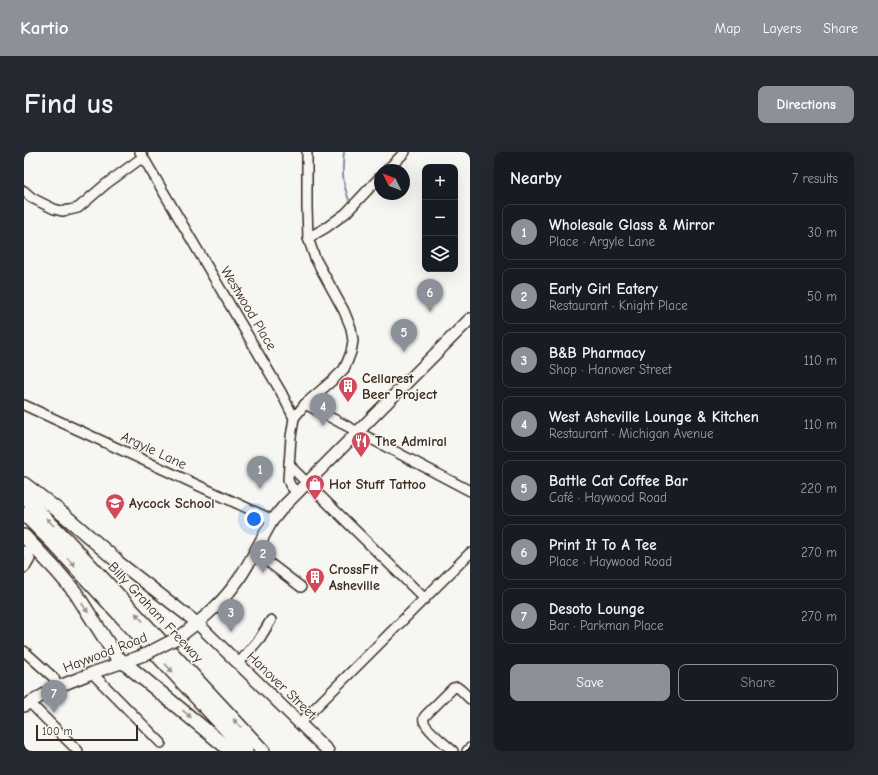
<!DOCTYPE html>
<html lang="en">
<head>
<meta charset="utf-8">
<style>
  body { margin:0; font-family:"Comic Neue",sans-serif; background:#242831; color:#f1f3f6 }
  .controls { position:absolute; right:12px; top:12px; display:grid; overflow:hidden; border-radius:8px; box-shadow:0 4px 16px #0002 }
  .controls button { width:36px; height:36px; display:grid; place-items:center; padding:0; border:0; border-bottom:1px solid #363941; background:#171b24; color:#f1f3f6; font:20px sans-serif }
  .compass { position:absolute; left:350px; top:12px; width:36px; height:36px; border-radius:50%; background:#171b24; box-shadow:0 4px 16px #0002; rotate:312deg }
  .scale { position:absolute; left:12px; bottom:10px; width:102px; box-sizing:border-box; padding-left:4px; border:2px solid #3b2a1e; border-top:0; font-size:11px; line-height:14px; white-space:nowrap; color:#3b2a1e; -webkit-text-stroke:3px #f6f6f2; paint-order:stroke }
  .you { position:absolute; left:230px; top:367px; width:14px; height:14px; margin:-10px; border:3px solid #fff; border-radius:50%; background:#1a73e8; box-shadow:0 0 0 6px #1a73e833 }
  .badge { display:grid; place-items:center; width:26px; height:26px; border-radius:50%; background:#8c9099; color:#fff; font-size:13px; font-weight:700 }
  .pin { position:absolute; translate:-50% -33px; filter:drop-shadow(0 1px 2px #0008) }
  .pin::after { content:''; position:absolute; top:21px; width:14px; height:12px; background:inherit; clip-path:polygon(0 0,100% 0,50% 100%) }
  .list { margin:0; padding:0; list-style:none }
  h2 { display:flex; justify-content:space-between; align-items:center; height:52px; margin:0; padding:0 16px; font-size:17px }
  h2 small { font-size:13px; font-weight:400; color:#9ea1a6 }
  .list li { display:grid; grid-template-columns:26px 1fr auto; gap:12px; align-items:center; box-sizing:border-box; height:56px; margin:0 8px 8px; padding:0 8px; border:1px solid #363941; border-radius:8px }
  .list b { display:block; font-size:15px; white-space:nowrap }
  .list p { margin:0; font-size:13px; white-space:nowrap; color:#9ea1a6 }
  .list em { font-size:13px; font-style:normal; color:#9ea1a6 }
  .actions { display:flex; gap:8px; padding:12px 16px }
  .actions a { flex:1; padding:9px 0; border:1px solid #8c9099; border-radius:8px; text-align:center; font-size:14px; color:#8c9099 }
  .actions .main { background:#8c9099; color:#fff }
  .icon { flex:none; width:22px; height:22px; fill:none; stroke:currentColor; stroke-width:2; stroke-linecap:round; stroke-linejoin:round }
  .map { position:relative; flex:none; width:446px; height:599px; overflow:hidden; border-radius:8px }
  header { display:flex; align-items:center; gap:24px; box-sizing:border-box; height:56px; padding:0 20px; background:#8c9099; color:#fff }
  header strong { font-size:19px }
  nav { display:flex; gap:22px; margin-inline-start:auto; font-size:14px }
  .intro { display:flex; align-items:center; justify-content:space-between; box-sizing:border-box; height:96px; padding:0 24px }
  h1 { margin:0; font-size:28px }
  .button { padding:10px 18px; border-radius:8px; background:#8c9099; color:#fff; font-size:14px; font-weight:700 }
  main { display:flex; gap:24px; padding:0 24px }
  aside { flex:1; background:#171b24; border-radius:8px; box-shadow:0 4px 16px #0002 }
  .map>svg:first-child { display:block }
</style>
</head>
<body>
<header>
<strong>Kartio</strong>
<nav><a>Map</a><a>Layers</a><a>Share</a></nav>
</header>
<div class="intro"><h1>Find us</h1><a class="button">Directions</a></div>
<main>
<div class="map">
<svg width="446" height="599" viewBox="0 0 446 599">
  <rect width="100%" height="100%" fill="#f6f6f2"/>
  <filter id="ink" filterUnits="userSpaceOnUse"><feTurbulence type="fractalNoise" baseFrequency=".025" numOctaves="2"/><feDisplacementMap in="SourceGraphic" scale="8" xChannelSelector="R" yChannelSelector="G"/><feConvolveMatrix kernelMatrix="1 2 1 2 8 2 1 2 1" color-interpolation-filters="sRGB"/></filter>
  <g filter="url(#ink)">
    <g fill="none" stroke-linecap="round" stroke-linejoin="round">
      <path stroke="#808fa0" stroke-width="2" d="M 320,0 C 318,19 318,30 325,48"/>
      <defs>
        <g id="minor">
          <path d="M 116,0 L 257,240 L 270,266 L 267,285 L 264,328 L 266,333 L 273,341"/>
          <path d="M 363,18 L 381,0"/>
          <path d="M 0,39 L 8,46 L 30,57 L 38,59 L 45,58 L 54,56 L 82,32 L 119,5"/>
          <path d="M 284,86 L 303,75 L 322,61 L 356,25"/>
          <path d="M 281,252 L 446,339"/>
          <path d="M 0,253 L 249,368"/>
          <path d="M 270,266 L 281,252 L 310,227 L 320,217 L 324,208 L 327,200 L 329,189 L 327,176 L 320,159 L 291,106 L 284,86 L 283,55 L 283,0"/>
          <path d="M 265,311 L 270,318 L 401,447"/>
          <path d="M 0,399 L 4,403 L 6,407 L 2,414 L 0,416"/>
          <path d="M 231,400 L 277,435"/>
          <path d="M 0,499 L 30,526 L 33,535"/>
          <path d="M 215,511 L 236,486 L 247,468"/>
          <path d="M 68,521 L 137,591"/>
          <path d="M 6,551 L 54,599"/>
          <path d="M 276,571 L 446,401"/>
          <path d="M 429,599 C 423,594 400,575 400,569 C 399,566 400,565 402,563 L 429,536 L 433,535 L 437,538 L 446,547"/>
          <path d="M 443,599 L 446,596"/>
        </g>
        <g id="major">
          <path d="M 92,408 L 173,471 L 304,599"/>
          <path d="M 155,485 C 175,470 194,455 209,435 C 225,415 235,391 248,369 C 252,364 256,359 259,355 L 446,167"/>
          <path d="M 0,554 L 33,535 L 68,521 L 120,503"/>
        </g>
        <g id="highway">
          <path d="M 0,332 L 40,363 L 92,408"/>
          <path d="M 0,345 L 40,385 L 239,599"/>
          <path d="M 0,362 L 31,393 L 222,599"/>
          <path d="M 0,384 L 33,419 L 51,440 L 92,504 L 207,599"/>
        </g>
      </defs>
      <use href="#minor" stroke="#3b2a1e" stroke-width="12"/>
      <use href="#major" stroke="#3b2a1e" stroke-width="14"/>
      <use href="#highway" stroke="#3b2a1e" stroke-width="16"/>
      <use href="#minor" stroke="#f6f6f2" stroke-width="9"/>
      <use href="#major" stroke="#f6f6f2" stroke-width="11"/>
      <use href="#highway" stroke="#f6f6f2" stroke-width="13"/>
      <defs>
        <path id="major-bridge" d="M 120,503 L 155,485"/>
      </defs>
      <use href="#major-bridge" stroke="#3b2a1e" stroke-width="14" stroke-linecap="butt"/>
      <use href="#major-bridge" stroke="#f6f6f2" stroke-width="11"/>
    </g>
    <defs><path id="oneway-solid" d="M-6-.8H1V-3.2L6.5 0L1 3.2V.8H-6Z"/></defs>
    <g fill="#989088">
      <use href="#oneway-solid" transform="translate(26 370) rotate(-135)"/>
      <use href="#oneway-solid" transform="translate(47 410) rotate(47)"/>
      <use href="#oneway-solid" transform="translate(61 456) rotate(56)"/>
      <use href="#oneway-solid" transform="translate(115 465) rotate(-133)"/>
      <use href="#oneway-solid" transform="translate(145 516) rotate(47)"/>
      <use href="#oneway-solid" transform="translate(163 562) rotate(40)"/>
      <use href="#oneway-solid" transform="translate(213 571) rotate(-133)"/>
    </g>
  </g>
  <defs>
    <symbol id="building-pin" viewBox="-11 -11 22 30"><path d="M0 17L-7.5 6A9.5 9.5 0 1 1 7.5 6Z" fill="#d1495b" stroke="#f6f6f2"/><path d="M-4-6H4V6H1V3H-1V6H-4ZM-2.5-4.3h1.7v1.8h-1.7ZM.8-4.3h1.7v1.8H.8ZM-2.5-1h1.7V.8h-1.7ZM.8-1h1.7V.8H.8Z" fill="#fff"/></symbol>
    <symbol id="restaurant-pin" viewBox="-11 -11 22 30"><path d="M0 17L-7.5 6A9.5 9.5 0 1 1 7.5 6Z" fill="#d1495b" stroke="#f6f6f2"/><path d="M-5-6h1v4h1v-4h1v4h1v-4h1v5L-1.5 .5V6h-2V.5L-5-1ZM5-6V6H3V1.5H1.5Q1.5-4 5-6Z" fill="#fff"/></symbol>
    <symbol id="shop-pin" viewBox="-11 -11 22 30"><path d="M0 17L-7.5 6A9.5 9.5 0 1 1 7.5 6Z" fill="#d1495b" stroke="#f6f6f2"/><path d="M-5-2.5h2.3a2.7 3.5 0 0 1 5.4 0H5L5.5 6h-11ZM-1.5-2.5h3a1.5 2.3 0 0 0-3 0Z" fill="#fff"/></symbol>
    <symbol id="school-pin" viewBox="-11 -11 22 30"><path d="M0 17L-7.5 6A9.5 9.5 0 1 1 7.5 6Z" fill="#d1495b" stroke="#f6f6f2"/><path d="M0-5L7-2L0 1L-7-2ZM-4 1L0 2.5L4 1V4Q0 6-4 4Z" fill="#fff"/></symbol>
  </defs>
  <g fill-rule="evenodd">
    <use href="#building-pin" x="313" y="223" width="22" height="30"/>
    <use href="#restaurant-pin" x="326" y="278" width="22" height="30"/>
    <use href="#shop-pin" x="280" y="321" width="22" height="30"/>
    <use href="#school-pin" x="80" y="340" width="22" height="30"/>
    <use href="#building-pin" x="280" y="414" width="22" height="30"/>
  </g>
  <g text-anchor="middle" stroke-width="3" stroke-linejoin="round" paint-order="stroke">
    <g font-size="14" fill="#3b2a1e" stroke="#f6f6f2">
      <text transform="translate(225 156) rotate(59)" y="5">Westwood Place</text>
      <text transform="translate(130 298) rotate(25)" y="5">Argyle Lane</text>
      <text transform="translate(132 460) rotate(47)" y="5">Billy Graham Freeway</text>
      <text transform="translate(81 500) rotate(-21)" y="5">Haywood Road</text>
      <text transform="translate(258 533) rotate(44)" y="5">Hanover Street</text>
    </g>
    <g font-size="14" font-weight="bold" fill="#3b2a1e" stroke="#f6f6f2" text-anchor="start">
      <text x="338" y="231">Cellarest<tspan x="338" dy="16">Beer Project</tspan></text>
      <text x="351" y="294">The Admiral</text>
      <text x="305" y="337">Hot Stuff Tattoo</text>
      <text x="105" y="356">Aycock School</text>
      <text x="305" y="422">CrossFit<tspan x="305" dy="16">Asheville</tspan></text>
    </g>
  </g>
</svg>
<div class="controls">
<button>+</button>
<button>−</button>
<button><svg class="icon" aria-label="layers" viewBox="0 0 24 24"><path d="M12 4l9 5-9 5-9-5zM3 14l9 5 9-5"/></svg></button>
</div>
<svg class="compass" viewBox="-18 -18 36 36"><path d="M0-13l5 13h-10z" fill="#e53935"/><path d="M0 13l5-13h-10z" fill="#9ea1a6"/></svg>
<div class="scale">100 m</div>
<div class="you"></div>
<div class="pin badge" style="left:236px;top:337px">1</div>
<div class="pin badge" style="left:239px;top:421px">2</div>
<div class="pin badge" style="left:207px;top:480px">3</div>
<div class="pin badge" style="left:299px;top:274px">4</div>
<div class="pin badge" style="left:380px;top:200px">5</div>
<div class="pin badge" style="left:406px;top:160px">6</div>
<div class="pin badge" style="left:30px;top:561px">7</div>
</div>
<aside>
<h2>Nearby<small>7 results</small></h2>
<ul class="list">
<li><span class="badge">1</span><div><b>Wholesale Glass &amp; Mirror</b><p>Place · Argyle Lane</p></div><em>30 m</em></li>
<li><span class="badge">2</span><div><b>Early Girl Eatery</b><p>Restaurant · Knight Place</p></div><em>50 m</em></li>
<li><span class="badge">3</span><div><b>B&amp;B Pharmacy</b><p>Shop · Hanover Street</p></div><em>110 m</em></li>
<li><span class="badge">4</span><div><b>West Asheville Lounge &amp; Kitchen</b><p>Restaurant · Michigan Avenue</p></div><em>110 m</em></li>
<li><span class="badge">5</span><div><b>Battle Cat Coffee Bar</b><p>Café · Haywood Road</p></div><em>220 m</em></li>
<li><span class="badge">6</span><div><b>Print It To A Tee</b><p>Place · Haywood Road</p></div><em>270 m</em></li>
<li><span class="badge">7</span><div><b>Desoto Lounge</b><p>Bar · Parkman Place</p></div><em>270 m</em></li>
</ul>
<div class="actions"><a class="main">Save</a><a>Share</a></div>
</aside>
</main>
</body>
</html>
